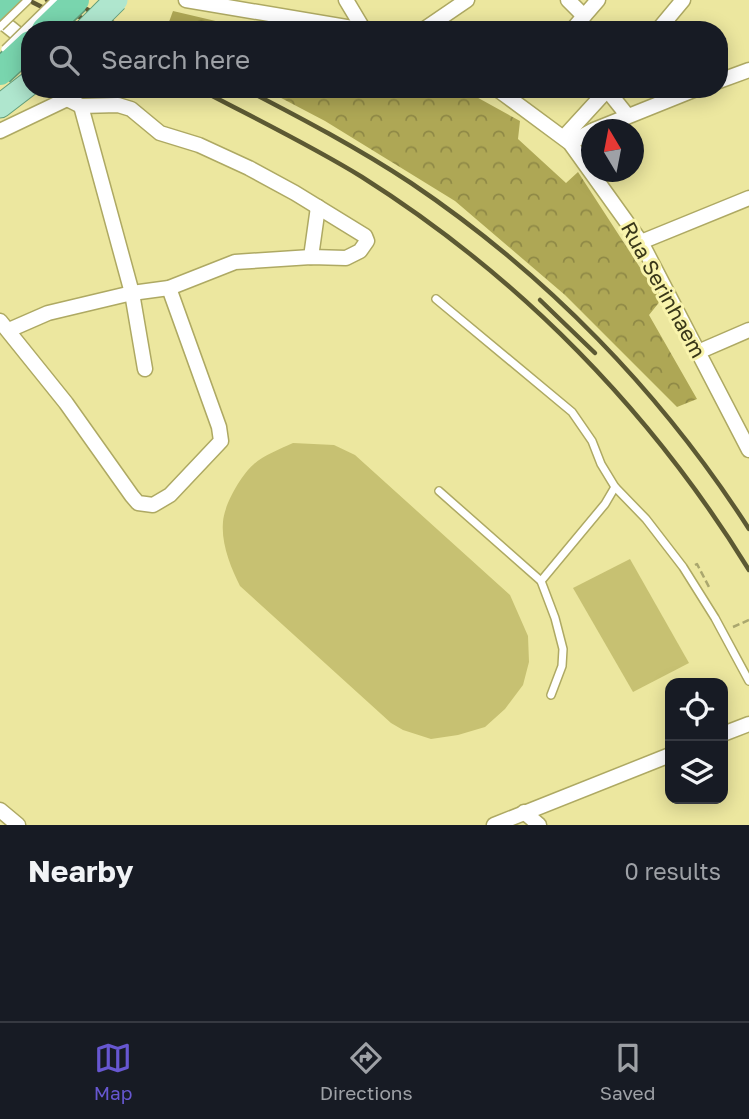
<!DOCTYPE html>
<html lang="en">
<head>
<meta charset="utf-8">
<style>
  body { margin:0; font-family:"Golos Text",sans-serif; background:#242831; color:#f1f3f6 }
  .controls { position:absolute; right:21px; bottom:21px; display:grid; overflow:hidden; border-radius:14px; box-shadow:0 4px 18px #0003 }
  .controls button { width:63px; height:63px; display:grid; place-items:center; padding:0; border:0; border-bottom:2px solid #363941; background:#171b24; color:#f1f3f6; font:35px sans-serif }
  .compass { position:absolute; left:581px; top:119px; width:63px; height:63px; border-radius:50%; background:#171b24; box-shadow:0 4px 18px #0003; rotate:350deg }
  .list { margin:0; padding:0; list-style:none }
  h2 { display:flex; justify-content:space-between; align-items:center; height:91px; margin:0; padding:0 28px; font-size:30px }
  h2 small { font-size:23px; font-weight:400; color:#9ea1a6 }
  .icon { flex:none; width:38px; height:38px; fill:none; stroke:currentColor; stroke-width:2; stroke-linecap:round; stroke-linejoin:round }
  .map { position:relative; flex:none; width:749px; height:825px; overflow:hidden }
  .search { position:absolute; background:#171b24; box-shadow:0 4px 18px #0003; left:21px; right:21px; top:21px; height:77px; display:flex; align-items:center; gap:18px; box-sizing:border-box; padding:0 24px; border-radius:28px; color:#9ea1a6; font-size:26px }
  .sheet { height:196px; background:#171b24 }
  nav { display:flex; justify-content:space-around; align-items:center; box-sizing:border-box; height:98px; border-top:2px solid #363941; background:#171b24; font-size:19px; color:#9ea1a6 }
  nav a { display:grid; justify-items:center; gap:4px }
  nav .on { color:#6757d1 }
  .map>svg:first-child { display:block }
</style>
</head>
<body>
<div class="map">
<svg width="749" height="825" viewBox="0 0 749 825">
  <defs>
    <pattern id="forest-crowns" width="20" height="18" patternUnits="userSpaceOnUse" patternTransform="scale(1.75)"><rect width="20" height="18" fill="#aea755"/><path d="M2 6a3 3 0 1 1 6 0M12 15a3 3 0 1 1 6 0" fill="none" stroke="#8f8946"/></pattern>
  </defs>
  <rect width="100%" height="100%" fill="#ece79f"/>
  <g fill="url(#forest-crowns)">
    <path d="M 173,11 L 254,30 L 166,30 Z"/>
    <path d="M 264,89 L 462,89 L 520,121 L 518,139 L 566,183 L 578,172 L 661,300 L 649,315 L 697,399 L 677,407 L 565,295 L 455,201 L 325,121 Z"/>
  </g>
  <g fill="#c7c172">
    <path d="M 293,443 L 334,445 L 355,455 L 510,595 L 528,636 L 529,662 L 523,685 L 505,709 L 485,727 L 458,735 L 431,739 L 403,730 L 391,723 L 240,586 C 231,568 221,544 223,522 C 224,505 241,475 254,464 C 264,455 280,449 293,443 Z"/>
    <path d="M 630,559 L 689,663 L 633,692 L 573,588 Z"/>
  </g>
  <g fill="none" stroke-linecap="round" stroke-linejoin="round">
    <defs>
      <g id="lane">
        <path d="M 436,299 L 572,412 L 592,441 L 601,464 L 615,487 L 646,519 L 683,567 L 715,618 L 749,681"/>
        <path d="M 439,491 L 541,581 L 555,618 L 563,649 L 562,666 L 551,695"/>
        <path d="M 541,581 L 605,504 L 615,487"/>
      </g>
      <g id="street">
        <path d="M 186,0 L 364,30"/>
        <path d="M 346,0 L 364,30"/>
        <path d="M 568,0 L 584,16"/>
        <path d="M 0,20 L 30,44"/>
        <path d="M 423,30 L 467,0"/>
        <path d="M 572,30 L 598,0"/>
        <path d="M 658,30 L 683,0"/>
        <path d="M 719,81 L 749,70"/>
        <path d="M 497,89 L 570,143 L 641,242 L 749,450"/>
        <path d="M 607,90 L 627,115"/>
        <path d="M 81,106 L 132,293 L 145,369"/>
        <path d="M 594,130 L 696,89"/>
        <path d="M 0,131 L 67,99"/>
        <path d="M 564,137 L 608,89"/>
        <path d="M 570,143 L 592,131"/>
        <path d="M 641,242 L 749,198"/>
        <path d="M 311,257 L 318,207"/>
        <path d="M 0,321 L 66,403 L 132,496 L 138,503 L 153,505 L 170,495 L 221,441 L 219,427 L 169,288"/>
        <path d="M 9,330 L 48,313 L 132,293 L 169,288 L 235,262 L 311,257 L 346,258 L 360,251 L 367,241 L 365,236 L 295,193 L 249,168 L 199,145 L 160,133 L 131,109 L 118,105 L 81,106 L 67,99"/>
        <path d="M 698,352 L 749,330"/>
        <path d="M 723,734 L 749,724"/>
        <path d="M 0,810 L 18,825"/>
        <path d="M 524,812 L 539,825"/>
        <path d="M 494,825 L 670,755"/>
      </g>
      <path id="primary" d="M 0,106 L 30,83"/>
      <path id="highway" d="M 0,8 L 9,0"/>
    </defs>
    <use href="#lane" stroke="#aea963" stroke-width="10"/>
    <use href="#street" stroke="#aea963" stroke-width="17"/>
    <use href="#primary" stroke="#639e7a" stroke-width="25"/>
    <use href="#highway" stroke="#639e7a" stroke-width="29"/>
    <g stroke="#aaa76e" stroke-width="2.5" stroke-dasharray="7 3.5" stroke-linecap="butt">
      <path d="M 695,565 L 697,564 L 709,587"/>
      <path d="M 733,627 L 749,620"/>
    </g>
    <use href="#lane" stroke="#fff" stroke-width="7"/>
    <use href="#street" stroke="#fff" stroke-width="14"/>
    <use href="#primary" stroke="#afe6ce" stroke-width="23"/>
    <use href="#highway" stroke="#79d5ae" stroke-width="26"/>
    <g stroke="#5c5933" stroke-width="4.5">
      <path d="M 28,0 L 54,13"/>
      <path d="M 47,0 L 103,29"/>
      <path d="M 69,0 L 127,30"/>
      <path d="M 199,89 C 254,118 310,145 362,177 C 520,277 651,411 749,570"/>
      <path d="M 245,89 C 301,118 358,148 411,183 C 546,274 661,392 749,529"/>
      <path d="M 540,300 L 595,353"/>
    </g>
    <defs>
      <g id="lane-bridge">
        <path d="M 0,27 L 28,0"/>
        <path d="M 5,49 L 55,0"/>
      </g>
      <path id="primary-bridge" d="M 86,30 L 116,0"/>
      <g id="highway-bridge">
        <path d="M 45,30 L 76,0"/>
        <path d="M 0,72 L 30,44"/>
      </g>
    </defs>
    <use href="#lane-bridge" stroke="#aea963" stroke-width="10" stroke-linecap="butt"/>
    <use href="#primary-bridge" stroke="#639e7a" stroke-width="25" stroke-linecap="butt"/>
    <use href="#highway-bridge" stroke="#639e7a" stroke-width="29" stroke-linecap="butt"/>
    <use href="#lane-bridge" stroke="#fff" stroke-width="7"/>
    <use href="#primary-bridge" stroke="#afe6ce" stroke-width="23"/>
    <use href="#highway-bridge" stroke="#79d5ae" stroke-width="26"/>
  </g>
  <g text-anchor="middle" stroke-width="6" stroke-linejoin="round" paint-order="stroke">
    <g font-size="21" fill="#393719" stroke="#f9f4ac">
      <text transform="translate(663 290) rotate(61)" y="7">Rua Serinhaem</text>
    </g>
  </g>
</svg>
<div class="controls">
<button><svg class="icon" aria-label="locate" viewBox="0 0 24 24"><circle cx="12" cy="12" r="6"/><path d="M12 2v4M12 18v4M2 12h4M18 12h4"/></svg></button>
<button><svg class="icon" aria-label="layers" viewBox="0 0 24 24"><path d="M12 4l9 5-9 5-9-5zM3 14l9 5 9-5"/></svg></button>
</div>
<svg class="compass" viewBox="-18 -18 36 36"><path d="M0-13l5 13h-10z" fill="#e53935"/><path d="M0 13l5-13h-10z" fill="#9ea1a6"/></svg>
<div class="search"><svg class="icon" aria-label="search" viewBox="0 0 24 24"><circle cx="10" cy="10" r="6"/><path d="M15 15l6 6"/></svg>Search here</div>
</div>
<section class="sheet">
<h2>Nearby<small>0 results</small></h2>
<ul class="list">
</ul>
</section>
<nav>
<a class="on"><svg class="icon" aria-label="map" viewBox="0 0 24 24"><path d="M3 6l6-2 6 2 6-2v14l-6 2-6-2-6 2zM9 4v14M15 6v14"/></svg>Map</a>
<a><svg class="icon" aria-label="directions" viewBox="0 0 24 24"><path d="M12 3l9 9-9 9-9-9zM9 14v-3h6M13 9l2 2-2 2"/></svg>Directions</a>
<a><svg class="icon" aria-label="saved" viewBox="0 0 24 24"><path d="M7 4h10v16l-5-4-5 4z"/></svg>Saved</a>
</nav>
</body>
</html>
